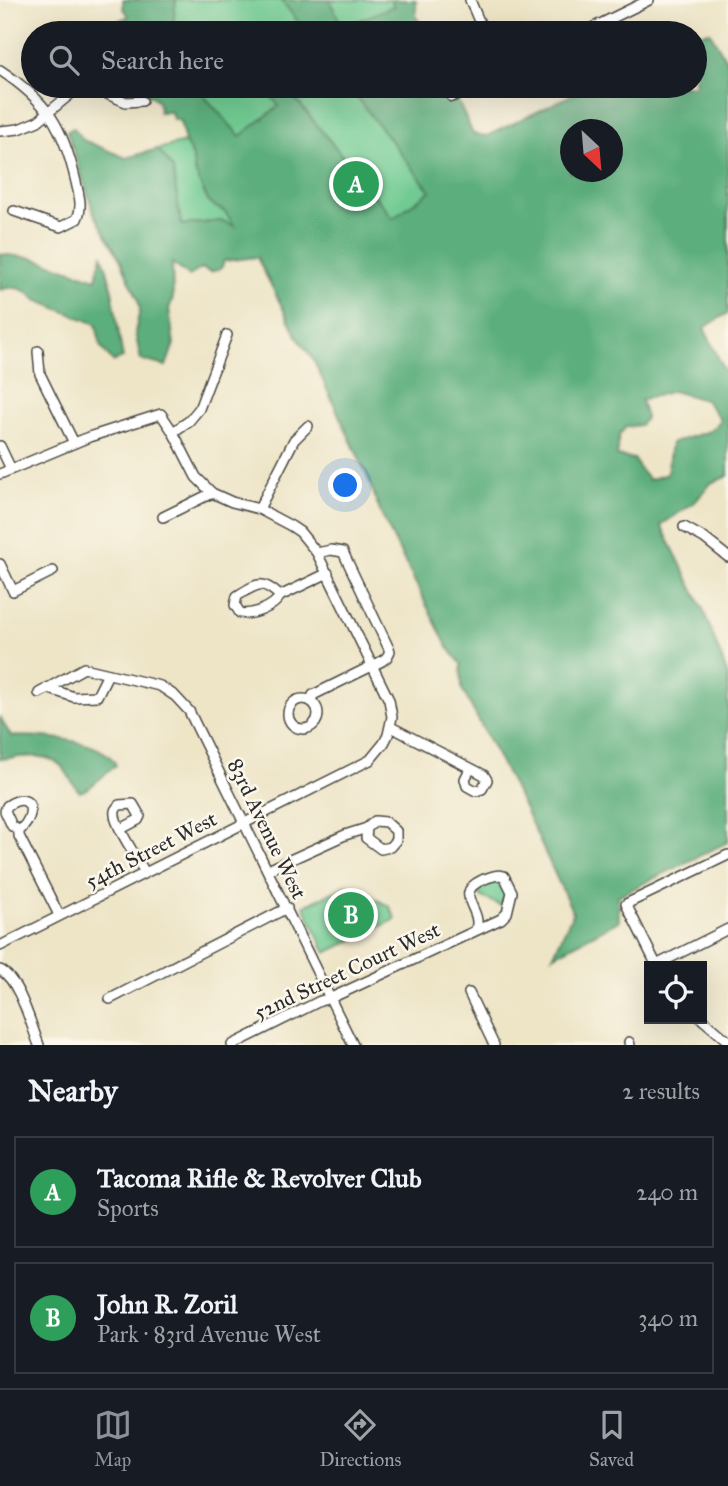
<!DOCTYPE html>
<html lang="en">
<head>
<meta charset="utf-8">
<style>
  body { margin:0; font-family:"IM FELL Great Primer",serif; background:#242831; color:#f1f3f6 }
  .controls { position:absolute; right:21px; bottom:21px; display:grid; overflow:hidden; border-radius:0px; box-shadow:0 7px 28px #0002 }
  .controls button { width:63px; height:63px; display:grid; place-items:center; padding:0; border:0; border-bottom:2px solid #363941; background:#171b24; color:#f1f3f6; font:35px sans-serif }
  .compass { position:absolute; left:560px; top:119px; width:63px; height:63px; border-radius:50%; background:#171b24; box-shadow:0 7px 28px #0002; rotate:154deg }
  .you { position:absolute; left:346px; top:486px; width:24px; height:24px; margin:-18px; border:5px solid #fff; border-radius:50%; background:#1a73e8; box-shadow:0 0 0 10px #1a73e833 }
  .badge { display:grid; place-items:center; width:46px; height:46px; border-radius:50%; background:#8c9099; color:#fff; font-size:23px; font-weight:700 }
  .pin { position:absolute; translate:-50% -50%; border:4px solid #fff; box-shadow:0 2px 7px #0006 }
  .list { margin:0; padding:0; list-style:none }
  h2 { display:flex; justify-content:space-between; align-items:center; height:91px; margin:0; padding:0 28px; font-size:30px }
  h2 small { font-size:23px; font-weight:400; color:#9ea1a6 }
  .list li { display:grid; grid-template-columns:46px 1fr auto; gap:21px; align-items:center; box-sizing:border-box; height:112px; margin:0 14px 14px; padding:0 14px; border:2px solid #363941; border-radius:0px }
  .list b { display:block; font-size:26px; white-space:nowrap }
  .list p { margin:0; font-size:23px; white-space:nowrap; color:#9ea1a6 }
  .list em { font-size:23px; font-style:normal; color:#9ea1a6 }
  .icon { flex:none; width:38px; height:38px; fill:none; stroke:currentColor; stroke-width:2; stroke-linecap:round; stroke-linejoin:round }
  .map { position:relative; flex:none; width:728px; height:1045px; overflow:hidden }
  .search { position:absolute; background:#171b24; box-shadow:0 7px 28px #0002; left:21px; right:21px; top:21px; height:77px; display:flex; align-items:center; gap:18px; box-sizing:border-box; padding:0 24px; border-radius:38px; color:#9ea1a6; font-size:26px }
  .sheet { height:343px; background:#171b24 }
  nav { display:flex; justify-content:space-around; align-items:center; box-sizing:border-box; height:98px; border-top:2px solid #363941; background:#171b24; font-size:19px; color:#9ea1a6 }
  nav a { display:grid; justify-items:center; gap:4px }
  nav .on { color:#8c9099 }
  .map>svg:first-child { display:block }
</style>
</head>
<body>
<div class="map">
<svg width="728" height="1045" viewBox="0 0 728 1045">
  <rect width="100%" height="100%" fill="#fbf7ec"/>
  <filter id="ink" filterUnits="userSpaceOnUse"><feTurbulence type="fractalNoise" baseFrequency=".0143" numOctaves="2"/><feDisplacementMap in="SourceGraphic" scale="14" xChannelSelector="R" yChannelSelector="G"/><feConvolveMatrix kernelMatrix="1 2 1 2 8 2 1 2 1" color-interpolation-filters="sRGB"/></filter>
  <filter id="wash" filterUnits="userSpaceOnUse"><feTurbulence type="fractalNoise" baseFrequency=".00686" numOctaves="4" result="noise"/><feDisplacementMap in="SourceGraphic" scale="28" xChannelSelector="R" yChannelSelector="G"/><feGaussianBlur stdDeviation="1.57" result="paint"/><feColorMatrix in="noise" values="0 0 0 0 0 0 0 0 0 0 0 0 0 0 0 0 0 1.4 0 .05"/><feComposite in="paint" operator="in"/></filter>
  <g filter="url(#wash)">
    <rect width="100%" height="100%" fill="#eee5c7"/>
    <g fill="#70ca91" stroke="#4e7a5e" stroke-width="2">
      <path d="M 127,0 L 403,0 L 419,33 L 143,33 Z"/>
      <path d="M 170,86 L 444,86 L 514,229 L 298,338 Z"/>
      <path d="M 185,142 L 193,157 L 194,170 L 209,203 L 225,212 L 236,226 L 222,221 L 181,225 L 173,170 L 158,149 Z"/>
      <path d="M 496,879 L 500,879 L 507,888 L 504,904 L 502,906 L 480,896 L 478,890 L 480,885 Z"/>
      <path d="M 348,885 L 389,906 L 396,919 L 326,953 L 304,906 Z"/>
    </g>
    <g fill="#5cae7b" stroke="#446c53" stroke-width="2" fill-rule="evenodd">
      <path d="M 123,0 L 176,0 L 172,33 L 93,33 L 129,16 L 123,8 Z"/>
      <path d="M 281,0 L 329,0 L 343,27 L 394,6 L 391,0 L 416,0 L 416,17 L 427,33 L 307,33 Z"/>
      <path d="M 710,32 L 728,63 L 728,313 L 704,328 L 728,378 L 728,476 L 711,483 L 695,502 L 661,525 L 703,609 L 728,676 L 728,842 L 618,896 L 619,921 L 553,956 L 573,913 L 524,807 L 462,689 L 461,664 L 447,646 L 381,514 L 369,480 L 314,361 L 298,338 L 257,257 L 224,261 L 221,269 L 210,272 L 202,268 L 189,276 L 172,263 L 173,298 L 169,309 L 174,344 L 166,366 L 141,360 L 135,332 L 140,310 L 138,299 L 121,261 L 94,213 L 67,131 L 74,128 L 83,140 L 126,158 L 158,149 L 173,169 L 181,225 L 222,221 L 235,226 L 225,212 L 209,203 L 194,170 L 193,157 L 185,142 L 180,121 L 173,119 L 171,112 L 159,112 C 161,102 155,97 146,93 L 148,86 L 195,86 L 240,136 L 279,106 L 263,86 L 285,86 L 393,218 L 430,191 L 348,86 L 451,86 L 473,134 L 487,136 L 590,86 L 695,86 L 695,34 ZM 570,130 L 612,130 L 612,172 L 570,172 ZM 673,391 L 705,400 L 721,420 L 710,431 L 671,443 L 667,474 L 649,480 L 641,471 L 634,459 L 617,456 L 619,436 L 626,427 L 640,425 L 646,418 L 641,400 Z"/>
      <path d="M 0,254 L 33,258 L 96,279 L 102,255 C 115,288 116,323 123,358 L 113,362 L 101,347 L 96,324 L 36,300 C 26,288 14,285 0,290 Z"/>
      <path d="M 0,718 L 11,736 C 38,736 102,737 116,765 L 89,788 L 80,792 C 73,785 70,777 64,769 C 50,751 20,757 0,759 Z"/>
    </g>
  </g>
  <g filter="url(#ink)">
    <g fill="none" stroke-linecap="round" stroke-linejoin="round">
      <defs>
        <g id="minor">
          <path d="M 470,0 L 484,33"/>
          <path d="M 582,33 L 649,0"/>
          <path d="M 0,70 C 48,102 63,126 76,182 C 79,196 83,206 77,219 L 61,227 L 14,211"/>
          <path d="M 452,97 L 474,86"/>
          <path d="M 0,131 L 19,129 L 38,121 L 73,92 L 82,87 L 95,89 L 126,102 L 142,101"/>
          <path d="M 38,351 L 40,374 L 74,443"/>
          <path d="M 173,432 L 189,421 L 199,409 L 227,335"/>
          <path d="M 0,446 L 11,469"/>
          <path d="M 0,474 L 89,437 L 161,414 L 173,432 L 196,477 L 212,493 L 232,502 L 259,509 L 291,526 L 300,532 L 317,553 L 389,700 L 392,717 L 388,735 L 384,743 L 370,760 L 0,946"/>
          <path d="M 259,509 L 294,440 L 308,426"/>
          <path d="M 163,517 L 212,493"/>
          <path d="M 684,527 L 704,538 L 728,557"/>
          <path d="M 0,564 L 13,591 L 53,571"/>
          <path d="M 280,596 C 274,607 252,616 240,613 L 235,605 L 237,596 C 258,583 262,579 280,596 L 328,573"/>
          <path d="M 47,688 L 74,697 L 97,696 L 108,674"/>
          <path d="M 39,693 L 84,668 L 160,686 L 175,696 L 189,711 L 353,1045"/>
          <circle cx="303" cy="714" r="15"/>
          <path d="M 311,701 L 313,695 L 382,661 L 387,657 L 390,651 L 343,552 L 331,550 L 317,553"/>
          <path d="M 391,727 L 484,775 L 487,780 L 482,789 L 476,791 L 467,786 L 465,779 L 470,769"/>
          <path d="M 375,821 L 386,822 L 396,831 L 396,840 L 390,847 L 381,849 L 366,838 L 367,828 Z"/>
          <path d="M 121,829 L 138,820 L 140,816 L 133,804 L 119,805 C 116,809 114,810 115,815 C 115,825 138,860 144,871"/>
          <path d="M 19,831 L 12,826 L 5,811 L 7,806 C 31,789 39,814 19,831 L 19,836 L 59,915"/>
          <path d="M 268,870 L 345,835 L 367,828"/>
          <path d="M 656,965 L 728,929"/>
          <path d="M 657,966 L 626,904 L 728,855"/>
          <path d="M 0,970 C 19,979 31,1025 39,1045"/>
          <path d="M 469,993 L 494,1045"/>
          <path d="M 110,999 L 287,908"/>
          <path d="M 702,1019 L 728,1041"/>
          <path d="M 629,1042 L 630,1045"/>
          <path d="M 232,1045 L 320,1001 L 331,998 L 501,919 L 507,913 L 512,892 L 504,876 C 496,874 490,877 482,880 C 452,894 483,909 476,929"/>
        </g>
      </defs>
      <use href="#minor" stroke="#484742" stroke-width="12"/>
      <use href="#minor" stroke="#fff" stroke-width="9"/>
    </g>
  </g>
  <g text-anchor="middle" stroke-width="5" stroke-linejoin="round" paint-order="stroke">
    <g font-size="21" fill="#2b2b2b" stroke="#fbf7ec">
      <text transform="translate(267 829) rotate(64)" y="7">83rd Avenue West</text>
      <text transform="translate(151 850) rotate(-27)" y="7">54th Street West</text>
      <text transform="translate(347 971) rotate(-25)" y="7">52nd Street Court West</text>
    </g>
  </g>
</svg>
<div class="controls">
<button><svg class="icon" aria-label="locate" viewBox="0 0 24 24"><circle cx="12" cy="12" r="6"/><path d="M12 2v4M12 18v4M2 12h4M18 12h4"/></svg></button>
</div>
<svg class="compass" viewBox="-18 -18 36 36"><path d="M0-13l5 13h-10z" fill="#e53935"/><path d="M0 13l5-13h-10z" fill="#9ea1a6"/></svg>
<div class="you"></div>
<div class="pin badge" style="left:356px;top:184px;background:#2e9e5b">A</div>
<div class="pin badge" style="left:351px;top:915px;background:#2e9e5b">B</div>
<div class="search"><svg class="icon" aria-label="search" viewBox="0 0 24 24"><circle cx="10" cy="10" r="6"/><path d="M15 15l6 6"/></svg>Search here</div>
</div>
<section class="sheet">
<h2>Nearby<small>2 results</small></h2>
<ul class="list">
<li><span class="badge" style="background:#2e9e5b">A</span><div><b>Tacoma Rifle &amp; Revolver Club</b><p>Sports</p></div><em>240 m</em></li>
<li><span class="badge" style="background:#2e9e5b">B</span><div><b>John R. Zoril</b><p>Park · 83rd Avenue West</p></div><em>340 m</em></li>
</ul>
</section>
<nav>
<a class="on"><svg class="icon" aria-label="map" viewBox="0 0 24 24"><path d="M3 6l6-2 6 2 6-2v14l-6 2-6-2-6 2zM9 4v14M15 6v14"/></svg>Map</a>
<a><svg class="icon" aria-label="directions" viewBox="0 0 24 24"><path d="M12 3l9 9-9 9-9-9zM9 14v-3h6M13 9l2 2-2 2"/></svg>Directions</a>
<a><svg class="icon" aria-label="saved" viewBox="0 0 24 24"><path d="M7 4h10v16l-5-4-5 4z"/></svg>Saved</a>
</nav>
</body>
</html>
